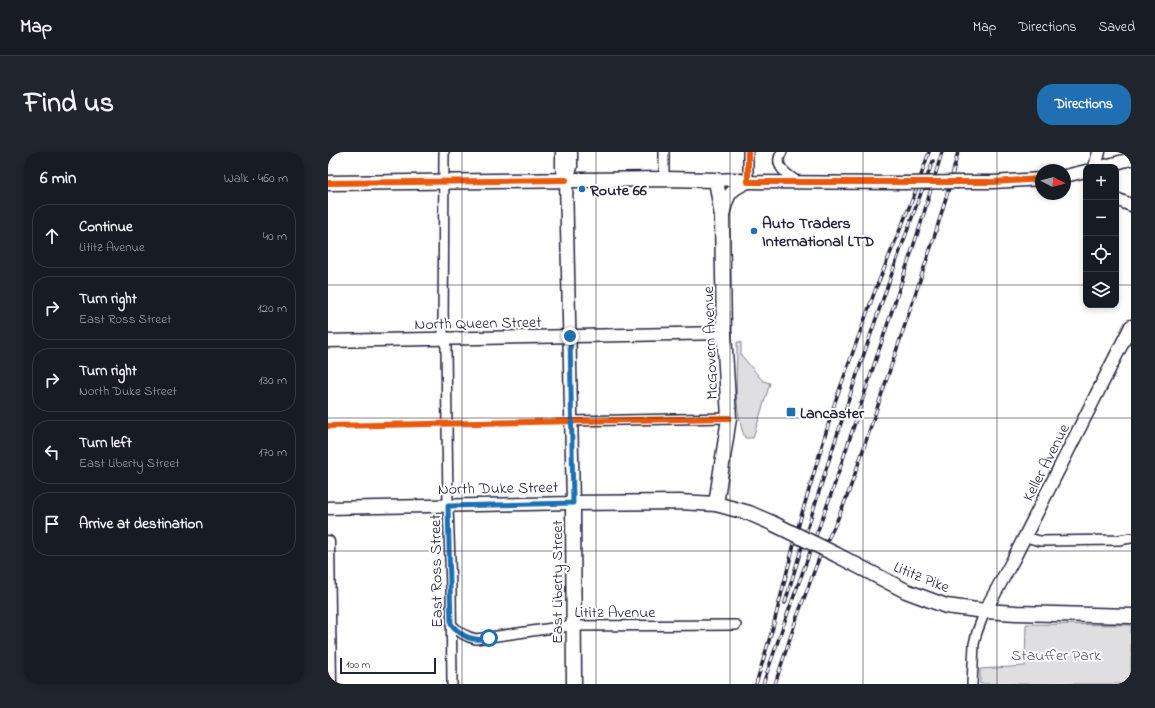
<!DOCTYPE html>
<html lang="en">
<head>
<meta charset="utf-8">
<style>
  body { margin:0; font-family:"Indie Flower",sans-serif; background:#20242c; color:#f1f3f6 }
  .controls { position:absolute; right:12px; top:12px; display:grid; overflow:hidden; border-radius:8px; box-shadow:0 2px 6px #0003 }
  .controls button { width:36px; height:36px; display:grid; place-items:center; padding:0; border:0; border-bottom:1px solid #363941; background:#171b24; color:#f1f3f6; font:20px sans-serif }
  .compass { position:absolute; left:707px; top:12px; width:36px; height:36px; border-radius:50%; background:#171b24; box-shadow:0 2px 6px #0003; rotate:97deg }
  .scale { position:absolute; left:12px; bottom:10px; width:96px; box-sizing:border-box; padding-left:4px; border:2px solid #22223b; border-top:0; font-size:11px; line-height:14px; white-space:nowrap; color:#22223b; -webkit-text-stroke:3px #fff; paint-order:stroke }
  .stop { position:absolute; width:12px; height:12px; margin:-9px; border:3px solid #1f6fb2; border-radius:50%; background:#fff }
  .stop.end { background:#1f6fb2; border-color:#fff; box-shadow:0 1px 4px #0008 }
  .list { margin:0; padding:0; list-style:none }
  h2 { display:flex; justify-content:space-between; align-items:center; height:52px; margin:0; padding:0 16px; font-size:17px }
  h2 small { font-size:13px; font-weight:400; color:#9ea1a6 }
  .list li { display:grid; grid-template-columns:26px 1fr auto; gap:12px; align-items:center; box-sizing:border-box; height:64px; margin:0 8px 8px; padding:0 8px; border:1px solid #363941; border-radius:16px }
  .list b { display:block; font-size:15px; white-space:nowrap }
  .list p { margin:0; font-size:13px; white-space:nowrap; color:#9ea1a6 }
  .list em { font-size:13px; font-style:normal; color:#9ea1a6 }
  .icon { flex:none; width:22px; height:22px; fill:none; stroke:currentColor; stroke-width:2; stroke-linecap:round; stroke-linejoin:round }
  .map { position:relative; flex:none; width:803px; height:532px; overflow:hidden; border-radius:16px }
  header { display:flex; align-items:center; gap:24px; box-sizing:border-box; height:56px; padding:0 20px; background:#171b24; border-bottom:1px solid #363941 }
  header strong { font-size:19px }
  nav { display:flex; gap:22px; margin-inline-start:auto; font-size:14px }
  .intro { display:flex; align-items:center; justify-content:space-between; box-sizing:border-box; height:96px; padding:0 24px }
  h1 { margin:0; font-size:28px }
  .button { padding:10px 18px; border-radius:16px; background:#1f6fb2; color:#fff; font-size:14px; font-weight:700 }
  main { display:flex; gap:24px; padding:0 24px }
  aside { flex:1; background:#171b24; border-radius:16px; box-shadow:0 2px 6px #0003 }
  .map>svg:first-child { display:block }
</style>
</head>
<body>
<header>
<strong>Map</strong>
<nav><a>Map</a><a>Directions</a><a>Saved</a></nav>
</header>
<div class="intro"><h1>Find us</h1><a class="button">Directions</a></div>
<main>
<aside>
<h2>6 min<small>Walk · 460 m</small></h2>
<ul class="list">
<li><svg class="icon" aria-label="ahead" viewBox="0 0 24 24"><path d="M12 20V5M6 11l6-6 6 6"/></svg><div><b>Continue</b><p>Lititz Avenue</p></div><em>40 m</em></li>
<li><svg class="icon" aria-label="right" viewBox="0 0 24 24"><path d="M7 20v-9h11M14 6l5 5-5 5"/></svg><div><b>Turn right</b><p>East Ross Street</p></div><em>120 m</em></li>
<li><svg class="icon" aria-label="right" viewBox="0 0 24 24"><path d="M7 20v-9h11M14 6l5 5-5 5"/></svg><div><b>Turn right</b><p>North Duke Street</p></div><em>130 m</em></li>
<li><svg class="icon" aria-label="left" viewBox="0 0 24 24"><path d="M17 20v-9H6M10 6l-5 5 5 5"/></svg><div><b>Turn left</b><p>East Liberty Street</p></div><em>170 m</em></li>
<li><svg class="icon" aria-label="arrive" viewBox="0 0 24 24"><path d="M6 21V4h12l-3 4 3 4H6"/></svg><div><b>Arrive at destination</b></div></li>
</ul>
</aside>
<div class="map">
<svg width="803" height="532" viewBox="0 0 803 532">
  <rect width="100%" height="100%" fill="#fff"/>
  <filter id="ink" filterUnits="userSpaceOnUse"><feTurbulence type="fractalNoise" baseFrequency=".025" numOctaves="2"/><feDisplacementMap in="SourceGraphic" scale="8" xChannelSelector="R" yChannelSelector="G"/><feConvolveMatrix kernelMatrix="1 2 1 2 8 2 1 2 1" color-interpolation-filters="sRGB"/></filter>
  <g filter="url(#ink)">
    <g fill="#dfdfe2" stroke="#80808e">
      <path d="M 409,190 L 413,190 L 413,203 L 435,229 L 442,231 L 425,286 L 417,286 C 405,256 409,222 409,190 Z"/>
      <path d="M 698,472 L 803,473 L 803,532 L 652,532 L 652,517 L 697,514 Z"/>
    </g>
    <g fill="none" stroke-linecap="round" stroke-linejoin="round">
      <defs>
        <g id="minor">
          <path d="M 116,0 L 115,187 L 118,195 L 120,354 L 123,436 L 124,532"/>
          <path d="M 336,0 L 336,27"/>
          <path d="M 420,0 L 420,30"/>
          <path d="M 454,0 C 444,14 460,23 470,30"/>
          <path d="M 243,269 L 401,266"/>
          <path d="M 697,385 L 712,389 L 791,388 L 803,386"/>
          <path d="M 123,472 C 130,480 138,485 148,487 L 232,475 L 245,474 L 408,473"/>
          <path d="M 644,532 L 646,492 L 649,480 L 657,459"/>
        </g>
        <g id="major">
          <path d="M 234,0 L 234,15 L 238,28"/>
          <path d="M 767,15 L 771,0"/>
          <path d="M 773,15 L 803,7"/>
          <path d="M 737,24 L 758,19"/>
          <path d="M 388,28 L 408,27 L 420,30 L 576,31"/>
          <path d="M 630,30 L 665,30 L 713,27"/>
          <path d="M 788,47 L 803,53"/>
          <path d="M 395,63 C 400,43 400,39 420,30"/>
          <path d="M 0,189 L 396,181"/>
          <path d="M 0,356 L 245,351 L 238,28 L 243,15 L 243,0"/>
          <path d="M 0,390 L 2,532"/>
          <path d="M 657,459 L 685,408 L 803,174"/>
        </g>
        <g id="highway">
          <path d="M 0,31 L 336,27 L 388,28 L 394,64 L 396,181 L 401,266 L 388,352"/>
          <path d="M 509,403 L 578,439 L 618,454 L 657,459 L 688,461 L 803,464"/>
          <path d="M 246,532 L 245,351 L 351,350 L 388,352 L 421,361 L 444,371"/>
        </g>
      </defs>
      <use href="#minor" stroke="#22223b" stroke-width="12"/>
      <use href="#major" stroke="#22223b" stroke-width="15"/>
      <use href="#highway" stroke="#22223b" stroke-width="17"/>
      <use href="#minor" stroke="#fff" stroke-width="9"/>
      <use href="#major" stroke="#fff" stroke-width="12"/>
      <use href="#highway" stroke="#fff" stroke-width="14"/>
      <defs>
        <g id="rail">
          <path d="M 457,451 C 501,302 550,155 605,9"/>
          <path d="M 428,532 L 445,475 L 472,368 L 507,250 L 548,136 L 587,41 L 601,0"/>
          <path d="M 435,532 L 459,463 L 505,337 L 593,71 L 614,0"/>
          <path d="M 447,532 L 469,465 L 493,401 L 508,371 L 520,342 L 529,316 L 605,89 L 621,36 L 630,0"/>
        </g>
      </defs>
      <use href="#rail" stroke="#22223b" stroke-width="3.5"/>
      <use href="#rail" stroke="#fff" stroke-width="2" stroke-dasharray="6" stroke-linecap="butt"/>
      <defs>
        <path id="major-bridge" d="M 576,31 L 630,30"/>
        <path id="highway-bridge" d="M 444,371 L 509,403"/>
      </defs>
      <use href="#major-bridge" stroke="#22223b" stroke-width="15" stroke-linecap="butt"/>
      <use href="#highway-bridge" stroke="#22223b" stroke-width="17" stroke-linecap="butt"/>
      <use href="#major-bridge" stroke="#fff" stroke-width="12"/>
      <use href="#highway-bridge" stroke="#fff" stroke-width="14"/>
      <defs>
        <g id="cycleway">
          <path d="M 420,0 L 420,30 L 665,30 L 713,27"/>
          <path d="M 0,31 L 238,28"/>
          <path d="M 0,274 L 401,266"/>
        </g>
      </defs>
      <use href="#cycleway" stroke="#fff" stroke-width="8"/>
      <use href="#cycleway" stroke="#e8590c" stroke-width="6"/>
    </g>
  </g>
  <g fill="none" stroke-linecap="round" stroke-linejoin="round" filter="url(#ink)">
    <path stroke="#1f6fb2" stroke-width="5" d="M 161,486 C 157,486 152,488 148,487 C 138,487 129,479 123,472 L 120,354 L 245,351 L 242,184"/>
  </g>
  <path fill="none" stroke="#22223b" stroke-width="1" stroke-opacity="0.55" d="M 134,0 L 134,532M 268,0 L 268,532M 402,0 L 402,532M 535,0 L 535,532M 669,0 L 669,532M 0,133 L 758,133M 788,133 L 803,133M 0,266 L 803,266M 0,399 L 803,399"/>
  <g fill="#1f6fb2" stroke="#fff" stroke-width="1.5">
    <circle cx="254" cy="37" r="4"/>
    <circle cx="426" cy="79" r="4"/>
    <rect x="458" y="255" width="10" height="10" rx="2"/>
  </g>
  <g text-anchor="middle" stroke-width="4" stroke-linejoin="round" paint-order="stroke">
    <g font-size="16" font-weight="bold" fill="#22223b" stroke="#fff" text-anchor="start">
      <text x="262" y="43">Route 66</text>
      <text x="434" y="76">Auto Traders<tspan x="434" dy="18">International LTD</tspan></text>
      <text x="472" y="266">Lancaster</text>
    </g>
    <g font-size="16" fill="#22223b" stroke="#fff">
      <text transform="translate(150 170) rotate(-1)" y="6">North Queen Street</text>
      <text transform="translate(381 191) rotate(-92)" y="6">McGovern Avenue</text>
      <text transform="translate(717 310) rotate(-63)" y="6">Keller Avenue</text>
      <text transform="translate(170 335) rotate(-1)" y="6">North Duke Street</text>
      <text transform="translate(107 419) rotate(-91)" y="6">East Ross Street</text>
      <text transform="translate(594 424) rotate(22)" y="6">Lititz Pike</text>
      <text transform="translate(228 430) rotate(-90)" y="6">East Liberty Street</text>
      <text x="287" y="465">Lititz Avenue</text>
    </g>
    <g font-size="16" fill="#5b5b6d" stroke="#fff">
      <text x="728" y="508">Stauffer Park</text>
    </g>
  </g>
</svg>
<div class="controls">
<button>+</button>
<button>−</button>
<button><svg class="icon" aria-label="locate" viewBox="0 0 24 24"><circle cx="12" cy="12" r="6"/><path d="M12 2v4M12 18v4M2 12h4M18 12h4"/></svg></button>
<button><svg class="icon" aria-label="layers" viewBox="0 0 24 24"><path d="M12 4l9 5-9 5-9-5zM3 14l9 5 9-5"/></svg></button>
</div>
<svg class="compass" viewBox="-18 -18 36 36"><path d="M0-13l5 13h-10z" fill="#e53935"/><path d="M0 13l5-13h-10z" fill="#9ea1a6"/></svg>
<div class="scale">100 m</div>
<div class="stop" style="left:161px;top:486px"></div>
<div class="stop end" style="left:242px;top:184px"></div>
</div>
</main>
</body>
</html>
